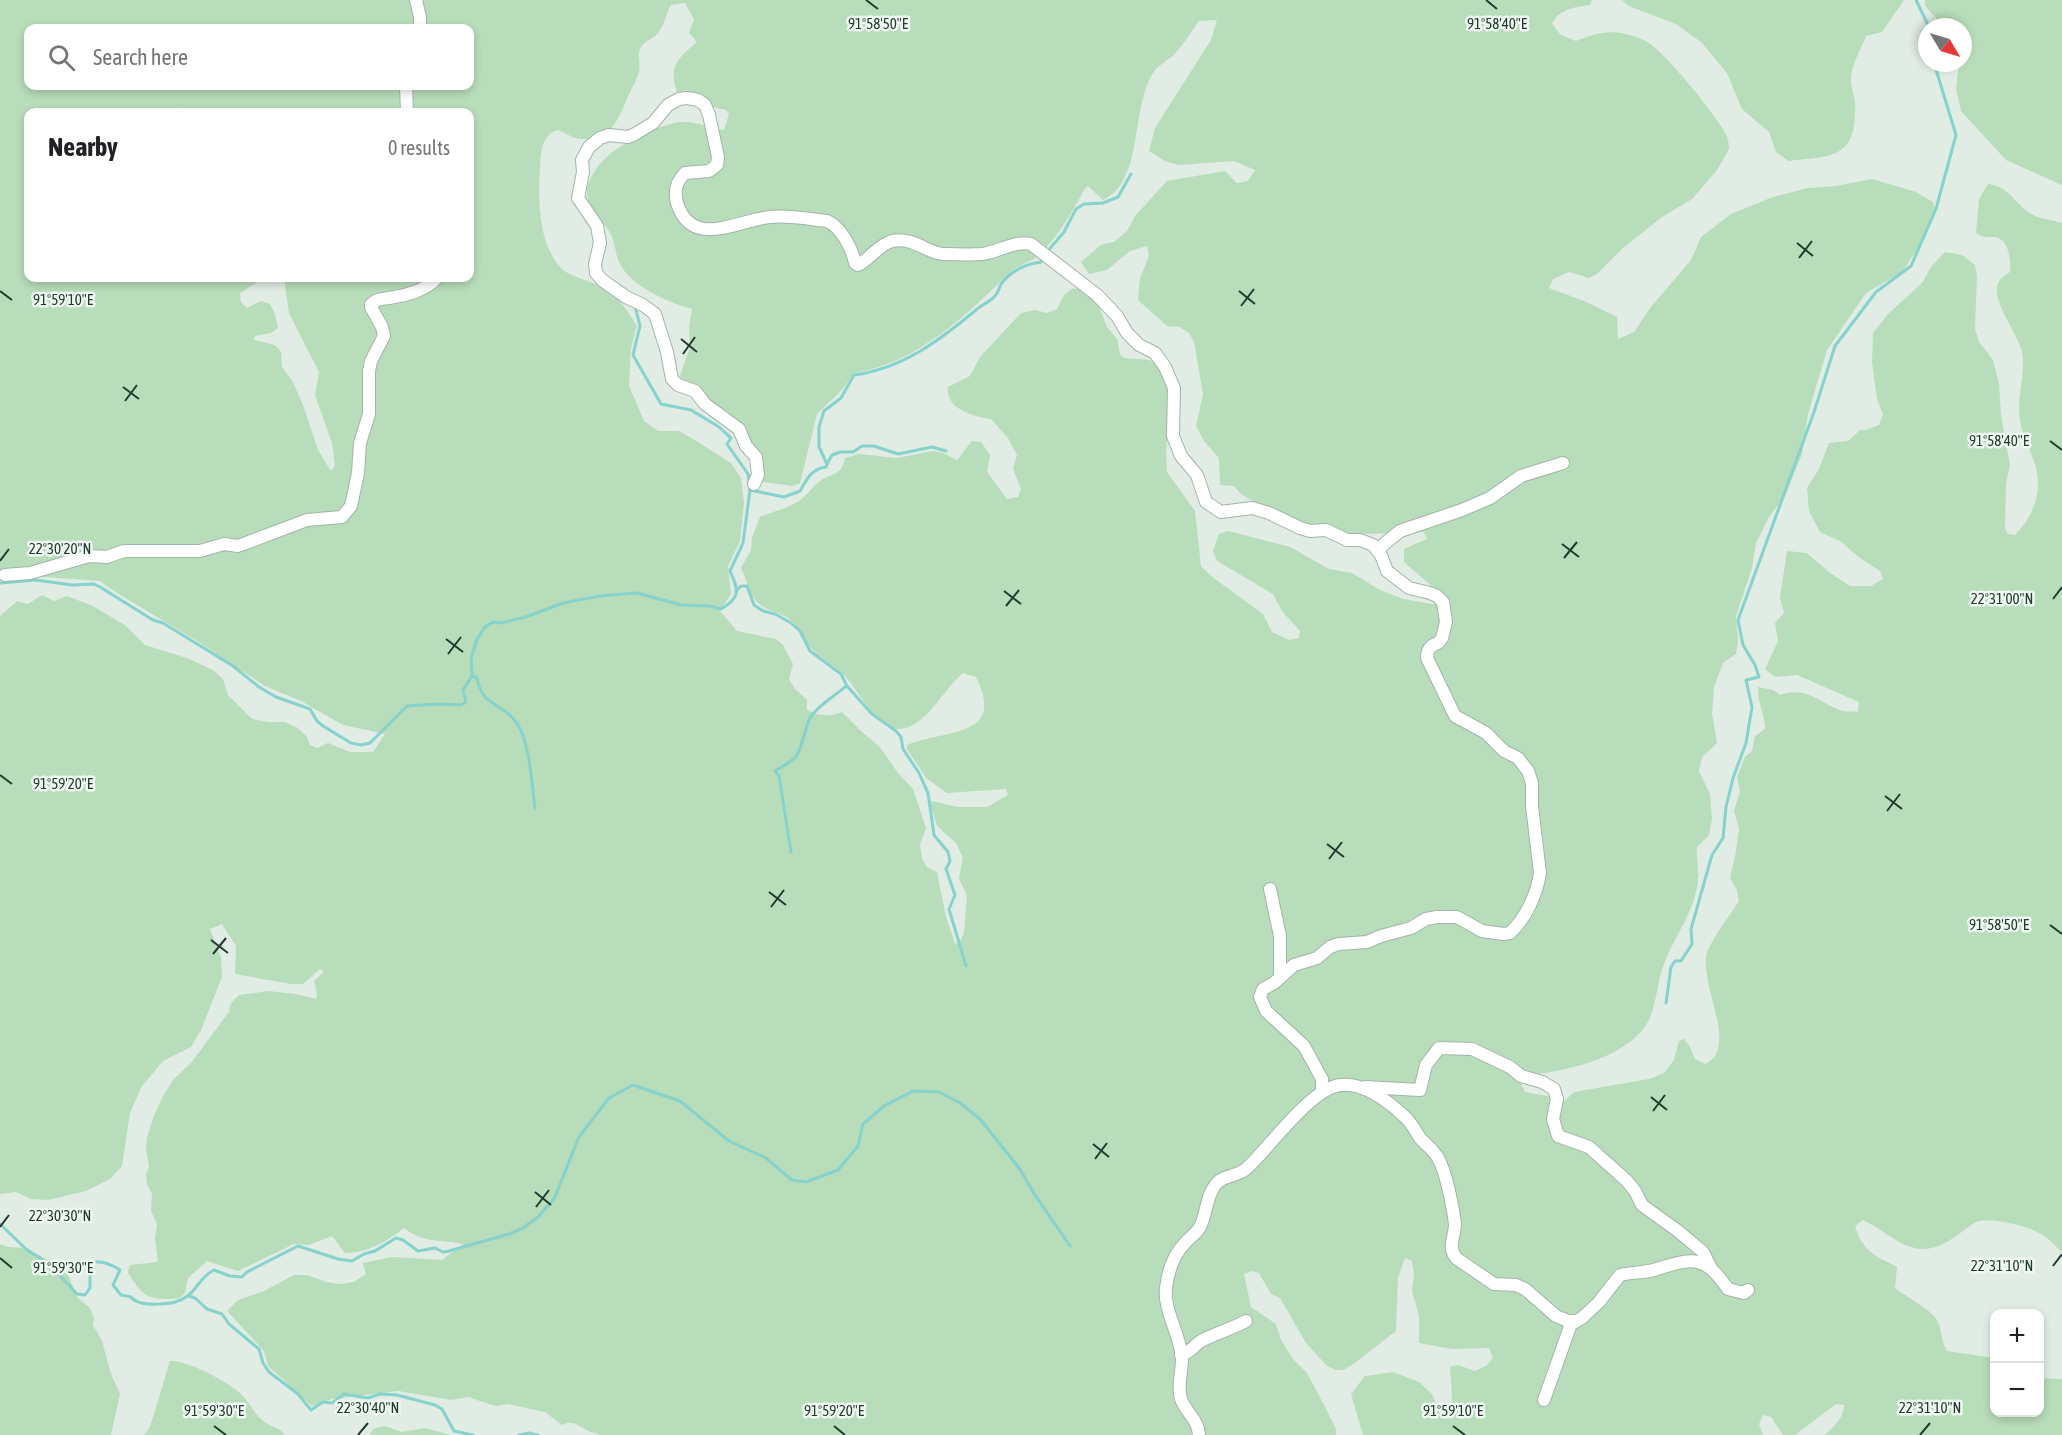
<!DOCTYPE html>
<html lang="en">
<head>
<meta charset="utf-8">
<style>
  body { margin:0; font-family:"Asap Condensed",sans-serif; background:#f2f2f2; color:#202124 }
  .controls { position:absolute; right:18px; bottom:18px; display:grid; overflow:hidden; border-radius:12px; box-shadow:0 3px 9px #0003 }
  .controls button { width:54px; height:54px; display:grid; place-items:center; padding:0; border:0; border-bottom:2px solid #e0e0e0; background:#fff; color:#202124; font:30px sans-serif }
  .compass { position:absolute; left:1918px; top:18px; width:54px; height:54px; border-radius:50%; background:#fff; box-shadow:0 3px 9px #0003; rotate:128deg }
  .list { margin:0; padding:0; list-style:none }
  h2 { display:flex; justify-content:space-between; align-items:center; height:78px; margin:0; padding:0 24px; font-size:26px }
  h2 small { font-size:20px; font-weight:400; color:#757577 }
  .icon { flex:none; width:33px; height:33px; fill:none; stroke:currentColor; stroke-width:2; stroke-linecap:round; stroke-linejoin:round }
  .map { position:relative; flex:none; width:2062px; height:1435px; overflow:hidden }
  .search { position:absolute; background:#fff; box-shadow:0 3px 9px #0003; left:24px; top:24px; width:450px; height:66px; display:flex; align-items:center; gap:15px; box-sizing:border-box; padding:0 21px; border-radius:12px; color:#757577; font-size:22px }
  .panel { position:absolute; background:#fff; box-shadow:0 3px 9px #0003; left:24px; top:108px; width:450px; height:174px; border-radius:12px }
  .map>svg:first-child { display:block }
</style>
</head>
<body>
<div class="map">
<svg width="2062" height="1435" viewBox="0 0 2062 1435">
  <rect width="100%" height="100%" fill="#e0ece4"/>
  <g fill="#b8ddba" fill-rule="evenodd">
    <path d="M 0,0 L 1592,0 L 1590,5 C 1575,7 1559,9 1552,24 L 1561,35 L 1576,41 C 1603,30 1617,29 1644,40 C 1662,48 1718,117 1727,136 C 1728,140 1729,145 1729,149 L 1717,170 L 1692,199 L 1662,217 L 1623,248 L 1597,274 L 1589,278 L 1569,272 L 1553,279 L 1549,288 L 1584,301 L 1617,317 L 1618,339 L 1634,332 L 1650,308 L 1691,260 L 1701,237 L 1731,214 L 1773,197 L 1808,188 L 1836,186 L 1872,179 L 1916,192 L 1933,202 L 1936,212 L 1917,250 L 1902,272 L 1866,293 L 1827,350 L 1808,414 L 1802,454 L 1785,496 L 1769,517 L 1756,543 L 1752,568 L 1736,616 L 1738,640 L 1736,654 L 1723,663 L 1714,687 L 1712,714 L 1717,743 L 1702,757 L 1699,771 L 1710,794 L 1712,819 L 1709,835 L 1697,847 C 1696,858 1699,868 1698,879 C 1696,910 1675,935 1664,964 C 1657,981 1656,1011 1646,1025 C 1624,1059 1563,1072 1526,1075 L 1520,1081 L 1525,1092 L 1547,1096 L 1562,1103 L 1574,1092 L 1649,1079 L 1664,1073 L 1674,1060 L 1679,1041 L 1684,1039 L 1690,1047 L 1695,1059 L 1706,1064 C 1710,1061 1714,1058 1716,1054 C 1728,1030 1703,986 1706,957 C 1708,943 1731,914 1739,901 L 1737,890 L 1730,878 L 1735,857 L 1739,829 L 1734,811 L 1740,791 L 1737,777 L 1745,757 L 1752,751 L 1755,736 L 1765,729 C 1765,714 1757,702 1758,687 L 1773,690 L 1780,695 C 1807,685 1820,704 1843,711 C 1847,712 1853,711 1858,712 L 1859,702 L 1797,675 L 1775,677 L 1765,669 L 1778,641 L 1775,623 L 1784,613 L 1780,598 L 1787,551 L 1807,553 L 1830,573 L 1850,586 L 1871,586 L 1883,579 L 1880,571 L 1860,558 L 1840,541 L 1820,532 L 1809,511 L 1807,488 L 1819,469 L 1829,443 L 1848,441 L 1860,430 L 1866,430 L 1879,425 L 1883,414 L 1877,399 L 1872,362 L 1873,333 L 1888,314 L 1923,282 L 1930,268 L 1945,252 L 1962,255 L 1975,265 L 1977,276 L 1975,329 L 1979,342 L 1993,360 L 1999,384 L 2001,415 L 2010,465 L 2006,483 L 2005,529 L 2008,534 L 2015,535 C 2034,516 2043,490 2035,464 C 2030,449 2022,435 2020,420 C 2016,397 2026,375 2022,352 C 2019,334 1987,297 2000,280 C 2002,277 2007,274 2010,272 C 2011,260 2009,239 1995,237 C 1986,237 1984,238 1976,233 L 1979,199 L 1988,184 C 2008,185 2015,204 2030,213 C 2038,219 2052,220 2062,223 L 2062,1252 C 2056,1247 2049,1238 2041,1234 C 2028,1226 1987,1215 1974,1223 C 1958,1234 1942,1250 1921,1249 C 1899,1247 1883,1229 1863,1220 L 1855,1226 C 1863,1252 1874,1255 1897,1267 L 1895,1288 C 1904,1295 1927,1308 1934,1316 C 1943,1326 1940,1341 1947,1351 L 1994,1358 L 1994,1412 L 2040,1412 L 2040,1378 L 2062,1379 L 2062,1435 L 1824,1435 C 1834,1428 1844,1417 1844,1405 L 1836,1404 L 1795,1435 L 1783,1435 L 1771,1417 L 1763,1415 L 1759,1424 L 1763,1435 L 1363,1435 L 1351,1394 L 1365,1376 L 1393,1372 L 1419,1382 L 1432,1394 L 1440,1413 L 1447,1419 L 1450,1416 L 1452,1395 L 1450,1367 L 1458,1365 L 1475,1371 L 1486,1366 L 1493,1358 L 1489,1348 L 1452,1349 L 1419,1343 L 1419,1316 L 1412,1291 L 1414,1274 L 1412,1261 L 1405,1258 L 1398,1278 L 1396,1331 L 1352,1365 L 1343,1370 L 1336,1370 L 1327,1366 L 1306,1343 L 1280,1298 L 1271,1294 L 1259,1273 L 1252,1271 L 1244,1274 L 1251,1307 L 1276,1324 L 1281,1340 L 1293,1359 L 1307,1373 L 1321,1399 L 1336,1429 L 1336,1435 L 599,1435 C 595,1432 589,1432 585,1429 C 576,1424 572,1420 562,1425 L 545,1412 L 508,1404 L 495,1406 L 468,1397 L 451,1400 L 398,1391 L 332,1399 L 312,1406 L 268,1366 L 264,1351 L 227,1311 L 238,1300 L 264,1291 L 294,1275 L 307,1275 L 326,1282 L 340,1284 L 354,1282 L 366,1274 L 363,1263 L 392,1257 L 442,1260 L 463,1244 C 441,1239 424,1244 404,1228 C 387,1242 367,1253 345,1253 L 332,1236 L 309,1245 L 294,1244 L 238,1271 L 207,1261 L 188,1278 L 185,1293 L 180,1298 C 151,1301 142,1298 128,1272 L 130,1265 L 158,1262 L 155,1239 L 157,1224 L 151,1211 L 152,1193 L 147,1185 L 146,1175 L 149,1166 L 146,1149 L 147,1138 L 153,1118 L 163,1096 L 174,1079 L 191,1063 L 229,1012 L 231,1003 L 239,995 L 268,991 L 296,994 L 316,999 L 317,994 L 314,981 L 324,972 L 320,969 L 303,984 L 291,984 L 235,974 L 236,946 L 222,924 L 210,929 L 221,957 L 222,977 L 201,1030 L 191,1047 L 163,1061 L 142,1086 L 130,1113 L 122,1166 L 110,1179 L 86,1191 L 48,1200 L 31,1199 L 16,1192 L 0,1194 L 0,616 L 17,601 L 28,604 L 42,595 L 54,601 L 67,596 L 93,606 L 126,626 L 145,645 L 187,658 L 213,670 L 223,679 L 228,695 L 252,719 L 268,722 L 285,722 L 298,728 L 307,737 L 310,745 L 317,748 L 328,743 L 350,752 L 373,752 L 385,734 L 343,725 L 301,701 L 265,686 L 197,641 L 117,593 L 100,581 L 30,576 L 0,572 ZM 685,3 L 694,19 L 689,33 L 697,42 C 678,58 668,66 677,92 L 680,93 L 687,90 L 709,106 L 726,110 L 729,114 L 724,130 C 711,128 697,122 684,122 C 666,121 622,143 609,155 C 599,163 586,181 587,194 C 588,212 606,222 612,237 C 616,245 615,255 620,264 C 631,286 669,303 692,309 L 689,328 L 690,347 L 680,376 L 685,383 L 746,427 L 749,442 L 762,466 L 763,482 L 793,486 L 800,483 L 817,414 L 842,390 L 854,373 C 919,363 968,313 1013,270 C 1019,265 1027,263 1034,259 C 1038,256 1043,251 1047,247 C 1058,234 1070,216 1078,201 C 1082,195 1082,191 1088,186 L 1103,200 C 1144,181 1130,109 1153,73 C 1157,66 1167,61 1174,55 C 1183,45 1191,32 1199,21 L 1217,20 L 1211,40 L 1155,128 L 1149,151 L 1165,161 L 1179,165 L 1234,161 L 1255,170 L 1248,181 L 1237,183 L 1225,171 L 1167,181 L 1135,216 L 1127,231 L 1114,242 L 1101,245 L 1081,262 L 1089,274 L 1107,270 L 1130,251 L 1147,246 L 1149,256 L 1140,278 L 1138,300 L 1167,326 L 1180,327 L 1189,333 L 1194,342 L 1203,394 L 1196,426 L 1204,441 L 1219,458 L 1220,485 L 1234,486 L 1241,494 L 1260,505 L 1290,519 L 1349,537 L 1362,534 L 1424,532 L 1427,539 L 1404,549 L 1404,562 L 1451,603 L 1432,604 L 1403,599 L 1380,590 L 1352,573 L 1329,569 L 1290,547 L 1228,531 L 1219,534 L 1213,551 L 1217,561 L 1273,594 L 1282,611 L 1300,631 L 1299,638 L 1289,640 L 1272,632 L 1263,614 L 1211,576 L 1201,566 L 1195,511 L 1167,472 L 1166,453 L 1171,389 L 1164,372 L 1150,360 L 1124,358 L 1120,354 L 1117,339 L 1107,327 L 1098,304 L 1086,290 L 1073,288 L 1064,295 L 1057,309 L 1047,313 L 1035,310 L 1021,313 L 980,357 L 970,376 L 948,387 C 945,409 974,417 991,419 L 1008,438 L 1017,455 L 1013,469 L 1021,489 L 1018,497 L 1007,499 L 987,472 L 990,455 L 981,442 L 972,441 L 957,460 L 943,453 L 933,451 L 897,458 L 859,454 L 845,458 C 841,475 836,472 823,479 C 814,484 808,495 799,501 C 787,509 773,511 760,517 L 752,538 L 751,550 L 741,568 C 746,577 748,589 753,597 C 761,610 776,611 788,618 C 799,626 802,637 810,647 C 819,657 832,664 842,673 C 857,687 876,729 899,729 C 925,729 945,687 963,673 L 976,677 C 1007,739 944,729 907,745 L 907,749 L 926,778 L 947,793 L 1006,789 L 1008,795 L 987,807 L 958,807 L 932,801 L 930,803 L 937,826 L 956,843 L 963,858 L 959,878 L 967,896 L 964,933 L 959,944 L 955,943 L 946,917 L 937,872 L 927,867 L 922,859 L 920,845 L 926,828 L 913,789 L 898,773 L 879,746 L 862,732 L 842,712 C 828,717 820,716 807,710 L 807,700 L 795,689 L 789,679 L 793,664 L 783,645 L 776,639 L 737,631 L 720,611 L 731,594 L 728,566 L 740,541 L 744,503 L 741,478 L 731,463 L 693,439 L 679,431 L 658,431 L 644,421 L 629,386 L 631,348 L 637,325 C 629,314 619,297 608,290 C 596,282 572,278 562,269 C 538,245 538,200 540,168 C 541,153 541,135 558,130 C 564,132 569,136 575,138 C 606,144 616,126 626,101 C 630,91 636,82 639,72 C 641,64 637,56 640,49 C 644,40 652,40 657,34 C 665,26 665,14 671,5 ZM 28,28 L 470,28 L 470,86 L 28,86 ZM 180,107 L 199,112 L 470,112 L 470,278 L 284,278 L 289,313 L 319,372 L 315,395 L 332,443 L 335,466 L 331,471 L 318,450 L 304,408 L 293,382 L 282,367 L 281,352 L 275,345 L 254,340 L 255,336 L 271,333 L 278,328 L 275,314 L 270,304 L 261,301 L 247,308 L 241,302 L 240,293 L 264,278 L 28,278 L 28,112 L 181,112 Z"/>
    <path d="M 1622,0 L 1904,0 L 1882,32 L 1866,36 C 1861,49 1851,65 1851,79 C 1851,87 1854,95 1855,102 C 1857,159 1834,156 1788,161 L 1776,152 L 1769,132 L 1742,109 L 1727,73 L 1702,43 L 1676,24 L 1629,6 Z"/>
    <path d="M 1925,0 L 2062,0 L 2062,185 L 2006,160 L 1961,111 L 1956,89 L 1959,63 L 1963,63 L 1963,27 L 1944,27 L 1925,6 Z"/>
    <path d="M 0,1244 L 8,1247 L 27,1248 L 66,1271 L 78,1298 L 90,1308 L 94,1318 L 93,1325 L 102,1341 L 111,1374 L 120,1394 L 111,1435 L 0,1435 Z"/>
    <path d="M 170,1361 C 187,1360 229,1382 241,1394 C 250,1403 255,1416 266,1423 C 274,1428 277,1426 285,1435 L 144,1435 L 150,1427 Z"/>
    <path d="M 385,1426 L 402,1432 L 425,1428 L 451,1435 L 370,1435 L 373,1429 Z"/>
  </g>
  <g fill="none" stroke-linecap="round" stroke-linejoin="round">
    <g stroke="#86d2cc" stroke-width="3">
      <path d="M 1916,0 L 1929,27"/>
      <path d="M 1046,253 L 1064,232 L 1076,209 L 1084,204 L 1103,203 L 1118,197 L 1131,174"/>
      <path d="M 827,464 L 832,455 L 840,452 L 853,452 L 862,446 L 874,446 L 898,454 L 932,447 L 946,451"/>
      <path d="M 750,490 L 784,497 L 800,491 C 807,479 811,469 826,467 L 827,464 L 819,447 L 819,427 L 824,411 L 841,398 L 854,375 C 902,369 940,340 976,310 C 981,305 990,302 995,296 C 998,293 999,288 1001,284 C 1011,271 1025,264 1041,262 L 1043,258"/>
      <path d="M 0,583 L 36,580 L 72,585 L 94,584 L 100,587 L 153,620 L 163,623 L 233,666 L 259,687 L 276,697 L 310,709 L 317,721 L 323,726 L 351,743 L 361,745 L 370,743 L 407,706 L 436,704 L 461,705 L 466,702 L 463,690 L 472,676 L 471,659 L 477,639 L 485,627 L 493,622 L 501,623 L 526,617 L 563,603 L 600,596 L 637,593 L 681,605 L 710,606 L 721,609 C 742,597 738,589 730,571 L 743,543 L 750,490 L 748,474 L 727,444 L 731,438 L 719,427 L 691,410 L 661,404 L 633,355 L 640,326 L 635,306"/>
      <path d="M 736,591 L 741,586 L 747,586 L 754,605 L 763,611 L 775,614 L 791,623 L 800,631 L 810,651 L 841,674 L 847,686 L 872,714 L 896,731 L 901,737 L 903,749 L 919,773 L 928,793 L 934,835 L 948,852 L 950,861 L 946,869 L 955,895 L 949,909 L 966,966"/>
      <path d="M 472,676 L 477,678 C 482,708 504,702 518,725 C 530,745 532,786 535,808"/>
      <path d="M 791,852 L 779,776 L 775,771 C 781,767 789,763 795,758 C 802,750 805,728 810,718 C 818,705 835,696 846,686"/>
      <path d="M 1666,1003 L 1671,967 L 1675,961 L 1681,961 L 1692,944 L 1691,929 L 1712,855 L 1723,838 L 1726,807 L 1733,778 L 1746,743 L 1752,707 L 1746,680 L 1759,677 L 1755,665 L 1743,645 L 1738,620 L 1814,412 L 1835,346 L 1876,292 L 1911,266 L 1936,209 L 1956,135 L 1934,63"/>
      <path d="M 0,1224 L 27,1250 L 49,1264 L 77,1294 L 85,1295 L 90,1288 L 90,1275 L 94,1262 C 104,1261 112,1265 120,1270 L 113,1285 L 121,1295 L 131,1297 C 139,1308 176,1305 186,1297 C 198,1289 200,1277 214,1270 L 230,1276 L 242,1277 L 247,1272 L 298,1246 L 338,1259 L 352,1261 L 364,1254 L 375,1251 L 396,1238 L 403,1240 L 418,1251 L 435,1248 L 443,1252 L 449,1251 L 509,1234 L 523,1228 L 538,1217 L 554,1199 L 579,1137 L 609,1098 L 633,1085 L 680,1101 L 729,1141 L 766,1158 L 792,1180 L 806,1182 L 838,1170 L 858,1146 L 863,1124 L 884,1106 L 913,1091 L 939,1092 L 960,1103 L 980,1119 L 1019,1168 L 1035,1195 L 1070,1246"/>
      <path d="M 189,1296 L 195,1298 L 207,1309 L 222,1314 L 229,1324 L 259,1349 L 263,1363 L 269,1372 L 298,1394 L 311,1410 L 323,1402 L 332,1403 L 344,1394 L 368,1398 L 380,1394 L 397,1395 L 435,1405 L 442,1409 L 454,1431 L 473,1435"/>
      <path d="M 519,1435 L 529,1433 L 538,1435"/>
    </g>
    <defs>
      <g id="minor">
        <path d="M 416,0 L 420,17 L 420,28"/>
        <path d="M 406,86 L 407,112"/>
        <path d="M 754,484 L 758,475 L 756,457 L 746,446 L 739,429 L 705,404 L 695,391 L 678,385 L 672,379 L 667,352 L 655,314 L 643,305 L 626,297 L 602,280 L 596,273 L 595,264 L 600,243 L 597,226 L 578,198 L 583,172 L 582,160 L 589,147 L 600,138 L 609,135 L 628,137 L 635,134 L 653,123 L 668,105 L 679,99 L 687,98 L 698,100 L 705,105 L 709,115 L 718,157 L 717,165 L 709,171 L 685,173 C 676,182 674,191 677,203 C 692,250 737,220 770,217 C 788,215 809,219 827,221 C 841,227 852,248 855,263 L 858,265 C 870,259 878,245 892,241 C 913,236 930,255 945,254 C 957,254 970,255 982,254 C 998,252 1016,240 1031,244 L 1097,295 L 1117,316 L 1127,333 L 1139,345 L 1155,353 L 1165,367 L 1174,388 L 1173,436 L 1181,456 L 1197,475 L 1206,502 L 1221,512 L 1252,508 L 1269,513 L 1300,528 L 1310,531 L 1326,530 L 1347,540 L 1360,540 L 1373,545 L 1381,555 L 1387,571 L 1409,588 L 1430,593 L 1437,596 L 1443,602 L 1446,622 L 1442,638 L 1438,643 C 1430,645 1427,650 1427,658 L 1455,716 L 1486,733 L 1504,751 L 1518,758 L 1528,771 L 1532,783 L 1532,806 L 1540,873 C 1537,894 1526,918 1510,933 L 1503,934 L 1482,931 L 1457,917 L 1437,917 L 1426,919 L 1411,928 L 1381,936 L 1367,942 L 1339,944 L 1330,947 L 1317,958 L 1294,965 L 1274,983 L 1263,989 L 1260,997 L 1266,1011 L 1304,1046 L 1322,1079 L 1322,1092"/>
        <path d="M 1378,549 L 1400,531 L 1462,510 L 1490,498 L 1521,476 L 1563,463"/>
        <path d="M 5,575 L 30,573 L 89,556 L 107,557 L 124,551 L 200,551 L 224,544 L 238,546 L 307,520 L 342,517 L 351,506 L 358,473 L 360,443 L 369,414 L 369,371 L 371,361 L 384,336 L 382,327 L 371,307 L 371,304 C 377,299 382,299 389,298 C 407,295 425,291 437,278"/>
        <path d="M 1270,889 L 1280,936 L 1280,977"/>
        <path d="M 1365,1087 L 1420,1090 L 1426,1065 L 1439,1048 L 1472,1049 L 1510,1067 L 1521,1076 L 1542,1082 L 1554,1089 L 1557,1099 L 1553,1119 L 1558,1136 L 1589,1147 L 1627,1181 L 1635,1191 L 1642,1205 L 1678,1231 L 1703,1252 L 1711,1268"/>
        <path d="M 1181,1355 C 1190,1353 1193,1346 1201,1341 C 1213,1334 1232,1329 1246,1321"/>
        <path d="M 1544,1400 L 1572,1321"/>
        <path d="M 1199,1435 C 1198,1419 1186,1413 1181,1399 C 1177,1386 1182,1372 1182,1359 C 1181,1336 1163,1310 1166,1288 C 1168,1272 1173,1255 1185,1243 C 1190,1237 1196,1234 1200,1227 C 1207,1213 1206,1196 1216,1184 C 1224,1174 1238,1177 1247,1168 C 1270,1147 1310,1089 1340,1085 C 1364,1082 1388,1101 1404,1116 C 1411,1122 1415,1130 1420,1138 C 1426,1145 1434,1150 1438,1158 C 1446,1171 1453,1208 1455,1224 C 1455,1237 1447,1246 1456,1258 L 1494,1284 L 1516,1285 L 1525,1289 L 1556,1316 L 1568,1321 L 1575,1322 L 1582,1318 L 1599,1302 L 1620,1275 C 1633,1272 1646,1273 1657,1269 C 1695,1257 1705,1256 1728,1289 L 1744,1293 L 1748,1290"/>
      </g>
    </defs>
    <use href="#minor" stroke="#a3b4aa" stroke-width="14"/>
    <use href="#minor" stroke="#fff" stroke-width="12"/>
  </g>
  <path fill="none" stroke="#203c2e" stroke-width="2" d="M 866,0 L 878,9M 1486,0 L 1497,9M 1797,243 L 1813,256M 1799,258 L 1812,241M 0,291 L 12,300M 1239,291 L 1255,304M 1241,306 L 1254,289M 681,339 L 697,352M 683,354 L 695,337M 123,387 L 139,399M 125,401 L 137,385M 2050,441 L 2062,450M 1562,544 L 1579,557M 1564,558 L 1577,542M 0,561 L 9,549M 1004,591 L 1021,604M 2053,599 L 2062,587M 1006,606 L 1019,590M 446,639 L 463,652M 448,654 L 461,637M 0,775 L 12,784M 1885,796 L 1902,809M 1887,811 L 1900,794M 1327,844 L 1344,857M 1329,859 L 1342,842M 769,892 L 786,905M 771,907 L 784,890M 2050,925 L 2062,934M 211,940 L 228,953M 213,954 L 226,938M 1651,1097 L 1667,1110M 1653,1111 L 1665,1095M 1093,1144 L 1109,1157M 1095,1159 L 1107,1143M 535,1192 L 551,1205M 536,1207 L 549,1190M 0,1227 L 9,1215M 0,1258 L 12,1268M 2053,1266 L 2062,1254M 214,1426 L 226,1435M 834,1426 L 845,1435M 1453,1426 L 1465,1435M 358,1435 L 368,1423M 1920,1435 L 1930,1423"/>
  <g font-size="15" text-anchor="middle" fill="#203c2e" stroke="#f1f8f3" stroke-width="5" stroke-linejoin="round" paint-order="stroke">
    <text x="878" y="29">91°58'50"E</text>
    <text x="1497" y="29">91°58'40"E</text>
    <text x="63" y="305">91°59'10"E</text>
    <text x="1999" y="446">91°58'40"E</text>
    <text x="60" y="554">22°30'20"N</text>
    <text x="2002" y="604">22°31'00"N</text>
    <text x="63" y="789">91°59'20"E</text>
    <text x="1999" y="930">91°58'50"E</text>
    <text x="60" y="1221">22°30'30"N</text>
    <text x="2002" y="1271">22°31'10"N</text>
    <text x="63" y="1273">91°59'30"E</text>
    <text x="368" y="1413">22°30'40"N</text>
    <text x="1930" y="1413">22°31'10"N</text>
    <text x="214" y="1416">91°59'30"E</text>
    <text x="834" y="1416">91°59'20"E</text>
    <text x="1453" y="1416">91°59'10"E</text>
  </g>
</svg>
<div class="controls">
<button>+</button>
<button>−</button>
</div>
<svg class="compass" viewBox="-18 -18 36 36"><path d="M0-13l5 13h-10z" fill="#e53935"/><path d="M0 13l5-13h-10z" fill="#757577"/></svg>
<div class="search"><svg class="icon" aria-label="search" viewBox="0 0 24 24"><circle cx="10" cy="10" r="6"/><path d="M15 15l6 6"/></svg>Search here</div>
<section class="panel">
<h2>Nearby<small>0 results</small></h2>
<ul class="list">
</ul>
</section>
</div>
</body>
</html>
